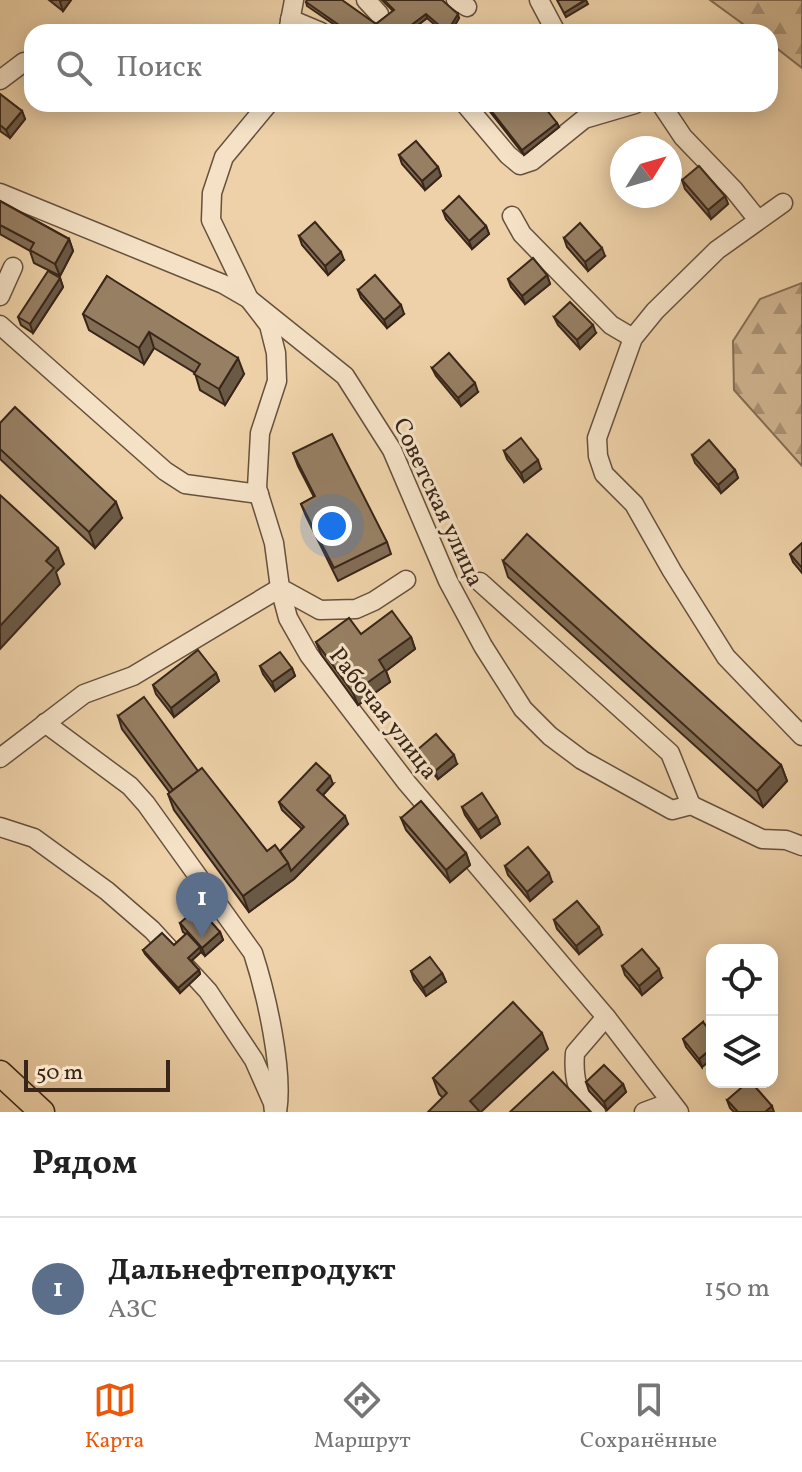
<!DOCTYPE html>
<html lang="ru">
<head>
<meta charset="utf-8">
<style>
  body { margin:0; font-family:Vollkorn,serif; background:#f2f2f2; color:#222 }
  .controls { position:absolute; right:24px; bottom:24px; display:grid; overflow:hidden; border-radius:16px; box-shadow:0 4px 20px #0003 }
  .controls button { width:72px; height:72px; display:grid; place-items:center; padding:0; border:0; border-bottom:2px solid #e0e0e0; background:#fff; color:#222; font:40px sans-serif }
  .compass { position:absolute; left:610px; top:136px; width:72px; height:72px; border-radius:50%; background:#fff; box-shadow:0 4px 20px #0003; rotate:53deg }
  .scale { position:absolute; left:24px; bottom:20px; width:146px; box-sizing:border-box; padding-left:8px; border:4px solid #392619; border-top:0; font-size:22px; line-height:28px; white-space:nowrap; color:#392619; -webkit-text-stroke:6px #f4e1c6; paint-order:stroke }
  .you { position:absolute; left:332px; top:526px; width:28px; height:28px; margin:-20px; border:6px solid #fff; border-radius:50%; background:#1a73e8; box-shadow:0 0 0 12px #1a73e833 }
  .badge { display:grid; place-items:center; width:52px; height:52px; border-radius:50%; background:#ea580c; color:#fff; font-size:26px; font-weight:700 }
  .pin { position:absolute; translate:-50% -66px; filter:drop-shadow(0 2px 4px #0008) }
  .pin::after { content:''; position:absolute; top:42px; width:28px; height:24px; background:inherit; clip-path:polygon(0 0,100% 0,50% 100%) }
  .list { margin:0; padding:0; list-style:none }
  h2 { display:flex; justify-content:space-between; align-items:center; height:104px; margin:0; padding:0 32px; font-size:34px }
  h2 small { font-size:26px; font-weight:400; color:#767676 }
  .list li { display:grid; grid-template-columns:52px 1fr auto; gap:24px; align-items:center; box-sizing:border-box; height:144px; padding:0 32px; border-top:2px solid #e0e0e0 }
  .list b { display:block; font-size:30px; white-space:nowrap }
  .list p { margin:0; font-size:26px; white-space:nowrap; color:#767676 }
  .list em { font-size:26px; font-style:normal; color:#767676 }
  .icon { flex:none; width:44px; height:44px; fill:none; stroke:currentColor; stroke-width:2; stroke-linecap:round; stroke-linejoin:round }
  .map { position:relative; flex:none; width:802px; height:1112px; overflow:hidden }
  .search { position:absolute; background:#fff; box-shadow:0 4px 20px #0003; left:24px; right:24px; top:24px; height:88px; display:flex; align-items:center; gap:20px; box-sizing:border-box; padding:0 28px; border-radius:24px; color:#767676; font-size:30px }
  .sheet { height:248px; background:#fff }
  nav { display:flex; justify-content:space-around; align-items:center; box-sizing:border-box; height:112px; border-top:2px solid #e0e0e0; background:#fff; font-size:22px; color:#767676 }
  nav a { display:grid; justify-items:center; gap:4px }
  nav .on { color:#ea580c }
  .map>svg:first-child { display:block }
</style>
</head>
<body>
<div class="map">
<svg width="802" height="1112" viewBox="0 0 802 1112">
  <defs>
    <pattern id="forest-firs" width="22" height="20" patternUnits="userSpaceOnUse" patternTransform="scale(2)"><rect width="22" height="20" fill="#cfb490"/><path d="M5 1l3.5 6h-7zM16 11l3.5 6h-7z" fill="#a99275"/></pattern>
  </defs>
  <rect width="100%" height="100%" fill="#eed1a8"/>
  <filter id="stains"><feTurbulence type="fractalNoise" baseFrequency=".0025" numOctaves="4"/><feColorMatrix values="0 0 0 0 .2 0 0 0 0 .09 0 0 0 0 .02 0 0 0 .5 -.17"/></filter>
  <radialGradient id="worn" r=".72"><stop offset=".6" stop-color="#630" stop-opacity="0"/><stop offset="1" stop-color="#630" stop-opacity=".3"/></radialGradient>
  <g fill="url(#forest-firs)" stroke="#846d54" stroke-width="2">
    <path d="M 710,0 L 802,0 L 802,68 L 770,43 L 770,32 L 754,32 Z"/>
    <path d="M 802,283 L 802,466 L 734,390 L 733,341 L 760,299 Z"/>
  </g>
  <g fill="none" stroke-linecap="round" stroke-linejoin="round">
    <defs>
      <g id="minor">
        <path d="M 366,0 L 379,14"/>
        <path d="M 456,0 L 467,7"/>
        <path d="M 539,0 L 556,32"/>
        <path d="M 290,19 L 321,32"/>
        <path d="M 288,32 L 294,0"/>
        <path d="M 0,80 L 24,62"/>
        <path d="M 268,104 L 224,157 L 212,193 L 211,220 L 249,299 L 269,325 L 276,353 L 277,381 L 260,433 L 257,488 L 274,543 L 280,588 L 320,610 L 356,609 L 374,601 L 406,580"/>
        <path d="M 465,104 L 508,155 L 520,165 L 532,161 L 584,119 L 635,104"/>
        <path d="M 661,104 L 683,137 L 734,190 L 758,220"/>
        <path d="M 0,193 L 223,284 L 249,299 L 345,376 L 392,450 L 448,581 L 483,646 L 523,709 L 550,736 L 582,760 L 672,810 L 691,805 L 762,839 L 786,840 L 802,846"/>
        <path d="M 783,203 L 717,250 L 655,311 L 633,338 L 597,438 L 598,456 L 604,474 L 634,504 L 672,571 L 726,657 L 802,736"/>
        <path d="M 512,216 L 522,234 L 611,325 L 633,338"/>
        <path d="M 0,296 L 13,267"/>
        <path d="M 0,325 L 165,471 L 185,484 L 259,494"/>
        <path d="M 480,582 L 670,753 L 691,805"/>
        <path d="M 45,723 L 130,786 L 146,804 L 253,953 C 266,993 284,1071 277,1112"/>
        <path d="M 0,758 L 84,694 L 133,676 L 280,588 L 288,618 L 309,655 L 407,783 L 606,1017 L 679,1112"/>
        <path d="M 0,827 L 34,838 L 107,891 L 152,930 L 208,991 L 254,1060 L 273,1103 L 274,1112"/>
        <path d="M 596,1112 C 577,1096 573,1078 575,1053 L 606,1017"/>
        <path d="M 644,1112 L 671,1102"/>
      </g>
      <path id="major" d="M 0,1073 L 42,1112"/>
    </defs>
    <use href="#minor" stroke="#66513d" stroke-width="21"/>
    <use href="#major" stroke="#392619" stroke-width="27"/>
    <use href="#minor" stroke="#f4e1c6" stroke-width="18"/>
    <use href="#major" stroke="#eed1a8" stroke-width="24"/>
  </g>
  <g fill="#826d55" stroke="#392619" stroke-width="2">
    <path d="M 49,0 L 71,0 L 63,11 Z"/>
    <path d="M 382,0 L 442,0 L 459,18 L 451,32 L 443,32 L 427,18 L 409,32 L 345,32 L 307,6 L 306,2 L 376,24 L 393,11 Z"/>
    <path d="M 0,94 L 22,111 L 25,119 L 10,138 L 0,131 Z"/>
    <path d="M 484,104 L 526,104 L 529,107 L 559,127 L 524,155 Z"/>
    <path d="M 399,155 L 438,167 L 441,176 L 425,190 L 402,164 Z"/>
    <path d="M 682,180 L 725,196 L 728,204 L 711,219 L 685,189 Z"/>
    <path d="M 0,201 L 69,239 L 73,251 L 60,276 L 34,263 L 30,251 L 0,234 Z"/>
    <path d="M 443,211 L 486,226 L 489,234 L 472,249 L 446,219 Z"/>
    <path d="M 299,236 L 344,260 L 328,275 L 302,245 Z"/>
    <path d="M 564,238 L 605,256 L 588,271 L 567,247 Z"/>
    <path d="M 547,275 L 550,284 L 525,304 L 511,287 L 508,279 Z"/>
    <path d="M 107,276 L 244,374 L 225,405 L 200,390 L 195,373 L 154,348 L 144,364 L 89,330 L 83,314 Z"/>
    <path d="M 60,278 L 63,287 L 33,333 L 21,325 L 18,317 Z"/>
    <path d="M 358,290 L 404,314 L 387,328 L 361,298 Z"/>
    <path d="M 554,317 L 596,333 L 580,349 L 558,325 Z"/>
    <path d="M 432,368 L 478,392 L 461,406 L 436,376 Z"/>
    <path d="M 0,423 L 122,518 L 95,548 L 0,459 Z"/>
    <path d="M 504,451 L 541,469 L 524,482 L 507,459 Z"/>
    <path d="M 293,453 L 387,542 L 391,554 L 338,581 L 306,516 L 301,504 L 314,497 L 298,466 Z"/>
    <path d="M 692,455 L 735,470 L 738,478 L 721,493 L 695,463 Z"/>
    <path d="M 802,543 L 802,573 L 793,562 L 790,554 Z"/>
    <path d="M 503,561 L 781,765 L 787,781 L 763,807 L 508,577 Z"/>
    <path d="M 361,634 L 411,637 L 415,649 L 386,671 L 390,682 L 358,705 L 321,654 L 316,642 Z"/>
    <path d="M 260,666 L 292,668 L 295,676 L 275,691 L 263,674 Z"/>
    <path d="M 216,673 L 219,681 L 174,717 L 156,694 L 153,685 Z"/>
    <path d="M 118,716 L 198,771 L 267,851 L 280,851 L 302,829 L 282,810 L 279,802 L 333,784 L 323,795 L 348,824 L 294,879 L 249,912 L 174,810 L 168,794 L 170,793 L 122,729 Z"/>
    <path d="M 417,750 L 457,764 L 438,779 L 420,758 Z"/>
    <path d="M 462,807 L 497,816 L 500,824 L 481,838 L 465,815 Z"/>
    <path d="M 401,818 L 466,853 L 470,865 L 450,882 L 406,830 Z"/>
    <path d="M 505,866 L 552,882 L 530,901 L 508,875 Z"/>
    <path d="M 554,920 L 602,935 L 579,954 L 557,929 Z"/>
    <path d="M 180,923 L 220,932 L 223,940 L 205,956 L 201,952 L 191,961 L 199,970 L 200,974 L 180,993 L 145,954 L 143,950 L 174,945 L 186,934 L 183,932 Z"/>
    <path d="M 622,966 L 662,978 L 642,995 L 625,975 Z"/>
    <path d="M 411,971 L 442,973 L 446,982 L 426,996 L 414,980 Z"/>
    <path d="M 703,1022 L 702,1067 L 686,1047 L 683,1039 Z"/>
    <path d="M 548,1049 L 443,1098 L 439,1094 L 433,1078 Z"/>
    <path d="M 586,1082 L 623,1084 L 626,1092 L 607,1110 L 589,1091 Z"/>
    <path d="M 727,1100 L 774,1112 L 734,1112 L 730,1108 Z"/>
  </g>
  <g fill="#6a5945" stroke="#392619" stroke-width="2">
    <path d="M 62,0 L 71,0 L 63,11 L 60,2 Z"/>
    <path d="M 586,0 L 588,4 L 566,17 L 564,13 Z"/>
    <path d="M 426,14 L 427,18 L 409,32 L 402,32 Z"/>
    <path d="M 458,14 L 459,18 L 451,32 L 447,32 Z"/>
    <path d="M 22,111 L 25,119 L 10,138 L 6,130 Z"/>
    <path d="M 557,123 L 559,127 L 524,155 L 522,150 Z"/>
    <path d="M 438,167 L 441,176 L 425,190 L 422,181 Z"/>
    <path d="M 725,196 L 728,204 L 711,219 L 708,210 Z"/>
    <path d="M 486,226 L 489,234 L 472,249 L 469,241 Z"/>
    <path d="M 69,239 L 73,251 L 60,276 L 55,264 Z"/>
    <path d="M 602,248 L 605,256 L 588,271 L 585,262 Z"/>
    <path d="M 341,252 L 344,260 L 328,275 L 325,266 Z"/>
    <path d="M 547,275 L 550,284 L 525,304 L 522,296 Z"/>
    <path d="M 60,278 L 63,287 L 33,333 L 30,324 Z"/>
    <path d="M 401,305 L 404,314 L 387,328 L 384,320 Z"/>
    <path d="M 593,325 L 596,333 L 580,349 L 577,340 Z"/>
    <path d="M 149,332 L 154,348 L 144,364 L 139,348 Z"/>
    <path d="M 238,358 L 244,374 L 225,405 L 219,389 Z"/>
    <path d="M 475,383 L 478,392 L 461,406 L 458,398 Z"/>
    <path d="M 538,460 L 541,469 L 524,482 L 521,473 Z"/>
    <path d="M 735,470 L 738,478 L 721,493 L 718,485 Z"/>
    <path d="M 116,502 L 122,518 L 95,548 L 89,532 Z"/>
    <path d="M 58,548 L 64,564 L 56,572 L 60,584 L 0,649 L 0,626 L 46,561 Z"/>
    <path d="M 411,637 L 415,649 L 386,671 L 390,682 L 358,705 L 353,693 L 379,660 Z"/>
    <path d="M 292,668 L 295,676 L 275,691 L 272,682 Z"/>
    <path d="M 216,673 L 219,681 L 174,717 L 171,708 Z"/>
    <path d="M 454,755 L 457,764 L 438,779 L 435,771 Z"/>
    <path d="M 781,765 L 787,781 L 763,807 L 757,791 Z"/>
    <path d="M 330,776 L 333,784 L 320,798 L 317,790 Z"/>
    <path d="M 345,816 L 348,824 L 294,879 L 249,912 L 243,896 Z"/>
    <path d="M 497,816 L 500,824 L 481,838 L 478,830 Z"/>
    <path d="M 466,853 L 470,865 L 450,882 L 446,870 Z"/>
    <path d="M 549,873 L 552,882 L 530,901 L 527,892 Z"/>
    <path d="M 599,927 L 602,935 L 579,954 L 576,946 Z"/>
    <path d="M 220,932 L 223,940 L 205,956 L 202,948 Z"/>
    <path d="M 200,947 L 201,952 L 190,962 L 188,958 Z"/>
    <path d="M 659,969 L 662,978 L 642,995 L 639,986 Z"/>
    <path d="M 199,970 L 200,974 L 180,993 L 178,988 Z"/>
    <path d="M 442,973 L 446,982 L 426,996 L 423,988 Z"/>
    <path d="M 542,1033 L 548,1049 L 481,1112 L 473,1112 L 470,1101 Z"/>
    <path d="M 712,1048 L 712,1059 L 702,1067 L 699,1059 Z"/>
    <path d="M 623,1084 L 626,1092 L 607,1110 L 604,1102 Z"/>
    <path d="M 772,1106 L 774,1112 L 765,1112 Z"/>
  </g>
  <g fill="#977f63" stroke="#392619" stroke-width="2">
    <path d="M 307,0 L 342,0 L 376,24 L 394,10 L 384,0 L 442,0 L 458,14 L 447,32 L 426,14 L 402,32 L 349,32 L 306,2 Z"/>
    <path d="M 557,0 L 585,0 L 564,13 Z"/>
    <path d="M 0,94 L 22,111 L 6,130 L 0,125 Z"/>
    <path d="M 486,104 L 526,104 L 529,107 L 532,104 L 542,104 L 557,123 L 522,150 Z"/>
    <path d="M 416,141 L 438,167 L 422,181 L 399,155 Z"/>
    <path d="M 699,166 L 725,196 L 708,210 L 682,180 Z"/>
    <path d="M 459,196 L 486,226 L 469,241 L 443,211 Z"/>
    <path d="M 0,201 L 69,239 L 55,264 L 30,250 L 34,243 L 0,225 Z"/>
    <path d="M 315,222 L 341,252 L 325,266 L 299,236 Z"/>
    <path d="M 580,223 L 602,248 L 585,262 L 564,238 Z"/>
    <path d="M 533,258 L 547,275 L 522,296 L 508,279 Z"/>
    <path d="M 48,271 L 60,278 L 30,324 L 18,317 Z"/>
    <path d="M 375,275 L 401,305 L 384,320 L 358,290 Z"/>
    <path d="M 107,276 L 238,358 L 219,389 L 194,374 L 200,364 L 149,332 L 139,348 L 83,314 Z"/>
    <path d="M 570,302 L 593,325 L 577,340 L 554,317 Z"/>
    <path d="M 449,353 L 475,383 L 458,398 L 432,368 Z"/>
    <path d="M 15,407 L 116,502 L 89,532 L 0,449 L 0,423 Z"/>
    <path d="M 332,434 L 387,542 L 334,568 L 301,504 L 315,496 L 293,453 Z"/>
    <path d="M 521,438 L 538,460 L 521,473 L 504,451 Z"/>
    <path d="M 709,440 L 735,470 L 718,485 L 692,455 Z"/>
    <path d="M 0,495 L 58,548 L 46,561 L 54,568 L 0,626 Z"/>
    <path d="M 527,534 L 781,765 L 757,791 L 503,561 Z"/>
    <path d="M 802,543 L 802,568 L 790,554 Z"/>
    <path d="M 392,611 L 411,637 L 379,660 L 385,670 L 353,693 L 316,642 L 349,618 L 361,634 Z"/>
    <path d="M 198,650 L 216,673 L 171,708 L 153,685 Z"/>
    <path d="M 280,652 L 292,668 L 272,682 L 260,666 Z"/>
    <path d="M 144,697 L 198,771 L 173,790 L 118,716 Z"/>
    <path d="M 436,734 L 454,755 L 435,771 L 417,750 Z"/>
    <path d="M 316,763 L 330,776 L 317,790 L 345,816 L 291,871 L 288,863 L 280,851 L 304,827 L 279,802 Z"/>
    <path d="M 202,768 L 267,851 L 275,845 L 288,863 L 243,896 L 168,794 Z"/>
    <path d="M 482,793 L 497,816 L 478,830 L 462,807 Z"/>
    <path d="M 421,801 L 466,853 L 446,870 L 401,818 Z"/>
    <path d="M 528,847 L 549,873 L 527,892 L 505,866 Z"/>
    <path d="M 577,901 L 599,927 L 576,946 L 554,920 Z"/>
    <path d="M 198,907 L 220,932 L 202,948 L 180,923 Z"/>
    <path d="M 162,933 L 174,945 L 187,933 L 200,947 L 188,958 L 199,970 L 178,988 L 143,950 Z"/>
    <path d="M 642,949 L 659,969 L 639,986 L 622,966 Z"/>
    <path d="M 430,957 L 442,973 L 423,988 L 411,971 Z"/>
    <path d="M 513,1002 L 542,1033 L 470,1101 L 480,1112 L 428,1112 L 447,1093 L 433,1078 Z"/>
    <path d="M 703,1022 L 712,1033 L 712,1048 L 699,1059 L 683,1039 Z"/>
    <path d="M 604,1065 L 623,1084 L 604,1102 L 586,1082 Z"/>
    <path d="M 553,1072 L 591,1112 L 510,1112 Z"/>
    <path d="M 748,1082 L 751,1082 L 772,1106 L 765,1112 L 738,1112 L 727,1100 Z"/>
  </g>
  <g text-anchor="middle" stroke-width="6" stroke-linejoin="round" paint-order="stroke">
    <g font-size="24" fill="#392619" stroke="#f4e1c6">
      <text transform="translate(439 502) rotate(65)" y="8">Советская улица</text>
      <text transform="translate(384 713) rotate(52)" y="8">Рабочая улица</text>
    </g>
  </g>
  <rect width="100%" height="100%" filter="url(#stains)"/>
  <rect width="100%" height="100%" fill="url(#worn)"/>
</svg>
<div class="controls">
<button><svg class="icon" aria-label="locate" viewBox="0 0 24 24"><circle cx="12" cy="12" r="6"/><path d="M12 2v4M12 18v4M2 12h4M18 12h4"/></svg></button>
<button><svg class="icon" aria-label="layers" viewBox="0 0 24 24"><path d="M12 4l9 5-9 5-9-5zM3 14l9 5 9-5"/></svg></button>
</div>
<svg class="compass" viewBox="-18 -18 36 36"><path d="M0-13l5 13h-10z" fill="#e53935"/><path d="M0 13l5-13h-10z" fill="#767676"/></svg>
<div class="scale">50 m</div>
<div class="you"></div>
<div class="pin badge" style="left:202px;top:938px;background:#5c6f8a">1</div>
<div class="search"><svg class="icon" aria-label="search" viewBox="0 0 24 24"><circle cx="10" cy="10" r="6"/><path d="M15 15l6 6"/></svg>Поиск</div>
</div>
<section class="sheet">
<h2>Рядом<small></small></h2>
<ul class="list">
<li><span class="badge" style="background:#5c6f8a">1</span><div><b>Дальнефтепродукт</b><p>АЗС</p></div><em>150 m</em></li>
</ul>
</section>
<nav>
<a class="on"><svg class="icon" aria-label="map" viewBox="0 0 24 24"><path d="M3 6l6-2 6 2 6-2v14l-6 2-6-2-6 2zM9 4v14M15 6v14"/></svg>Карта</a>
<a><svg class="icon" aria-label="directions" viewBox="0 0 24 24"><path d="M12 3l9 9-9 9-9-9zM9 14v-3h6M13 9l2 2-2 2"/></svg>Маршрут</a>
<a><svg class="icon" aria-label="saved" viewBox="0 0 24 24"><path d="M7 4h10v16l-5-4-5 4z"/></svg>Сохранённые</a>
</nav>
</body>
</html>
